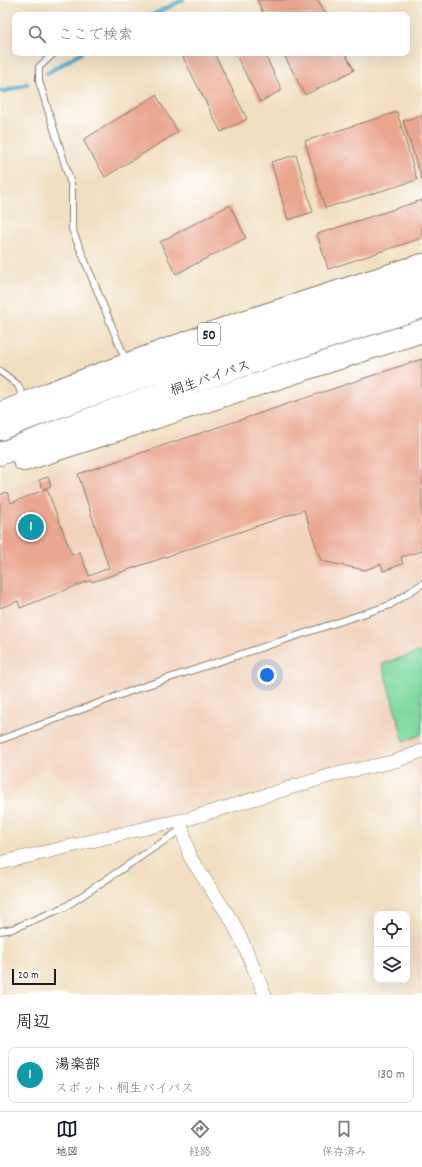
<!DOCTYPE html>
<html lang="ja">
<head>
<meta charset="utf-8">
<style>
  body { margin:0; font-family:Dekko,"Klee One",sans-serif; background:#f7f7f7; color:#2b2b33 }
  .controls { position:absolute; right:12px; bottom:12px; display:grid; overflow:hidden; border-radius:8px; box-shadow:0 4px 16px #0002 }
  .controls button { width:36px; height:36px; display:grid; place-items:center; padding:0; border:0; border-bottom:1px solid #e1e1e2; background:#fff; color:#2b2b33; font:20px sans-serif }
  .scale { position:absolute; left:12px; bottom:10px; width:44px; box-sizing:border-box; padding-left:4px; border:2px solid #1c1c1c; border-top:0; font-size:11px; line-height:14px; white-space:nowrap; color:#1c1c1c; -webkit-text-stroke:3px #fff; paint-order:stroke }
  .you { position:absolute; left:267px; top:675px; width:14px; height:14px; margin:-10px; border:3px solid #fff; border-radius:50%; background:#1a73e8; box-shadow:0 0 0 6px #1a73e833 }
  .badge { display:grid; place-items:center; width:26px; height:26px; border-radius:50%; background:#111827; color:#fff; font-size:13px; font-weight:700 }
  .pin { position:absolute; translate:-50% -50%; border:2px solid #fff; box-shadow:0 1px 4px #0006 }
  .list { margin:0; padding:0; list-style:none }
  h2 { display:flex; justify-content:space-between; align-items:center; height:52px; margin:0; padding:0 16px; font-size:17px }
  h2 small { font-size:13px; font-weight:400; color:#7c7c81 }
  .list li { display:grid; grid-template-columns:26px 1fr auto; gap:12px; align-items:center; box-sizing:border-box; height:56px; margin:0 8px 8px; padding:0 8px; border:1px solid #e1e1e2; border-radius:8px }
  .list b { display:block; font-size:15px; white-space:nowrap }
  .list p { margin:0; font-size:13px; white-space:nowrap; color:#7c7c81 }
  .list em { font-size:13px; font-style:normal; color:#7c7c81 }
  .icon { flex:none; width:22px; height:22px; fill:none; stroke:currentColor; stroke-width:2; stroke-linecap:round; stroke-linejoin:round }
  .map { position:relative; flex:none; width:422px; height:995px; overflow:hidden }
  .search { position:absolute; background:#fff; box-shadow:0 4px 16px #0002; left:12px; right:12px; top:12px; height:44px; display:flex; align-items:center; gap:10px; box-sizing:border-box; padding:0 14px; border-radius:8px; color:#7c7c81; font-size:15px }
  .sheet { height:116px; background:#fff }
  nav { display:flex; justify-content:space-around; align-items:center; box-sizing:border-box; height:56px; border-top:1px solid #e1e1e2; background:#fff; font-size:11px; color:#7c7c81 }
  nav a { display:grid; justify-items:center; gap:2px }
  nav .on { color:#111827 }
  .map>svg:first-child { display:block }
</style>
</head>
<body>
<div class="map">
<svg width="422" height="995" viewBox="0 0 422 995">
  <rect width="100%" height="100%" fill="#fff"/>
  <filter id="ink" filterUnits="userSpaceOnUse"><feTurbulence type="fractalNoise" baseFrequency=".025" numOctaves="2"/><feDisplacementMap in="SourceGraphic" scale="8" xChannelSelector="R" yChannelSelector="G"/><feConvolveMatrix kernelMatrix="1 2 1 2 8 2 1 2 1" color-interpolation-filters="sRGB"/></filter>
  <filter id="wash" filterUnits="userSpaceOnUse"><feTurbulence type="fractalNoise" baseFrequency=".012" numOctaves="4" result="noise"/><feDisplacementMap in="SourceGraphic" scale="16" xChannelSelector="R" yChannelSelector="G"/><feGaussianBlur stdDeviation="0.9" result="paint"/><feColorMatrix in="noise" values="0 0 0 0 0 0 0 0 0 0 0 0 0 0 0 0 0 1.4 0 .05"/><feComposite in="paint" operator="in"/></filter>
  <g filter="url(#wash)">
    <rect width="100%" height="100%" fill="#f2dfc1"/>
    <g fill="#f2d4be">
      <path d="M 422,353 L 422,742 L 409,748 L 374,758 L 342,763 L 173,815 L 169,815 L 154,821 L 108,830 L 91,806 L 45,765 L 0,807 L 0,490 L 61,468 Z"/>
      <path d="M 422,759 L 422,838 L 406,766 Z"/>
      <path d="M 422,936 L 422,993 L 409,939 Z"/>
    </g>
    <path fill="#7ed99f" stroke="#4d7a5e" d="M 422,651 L 422,734 L 404,742 L 382,664 Z"/>
    <g fill="none" stroke-linecap="round" stroke-linejoin="round">
      <g stroke="#48a5c7" stroke-width="4.5">
        <path d="M 152,15 L 183,0"/>
        <path d="M 47,73 L 81,53"/>
        <path d="M 0,91 L 6,91 L 27,84"/>
      </g>
    </g>
    <g id="blocks">
      <g fill="#e9a58d">
        <path d="M 257,0 L 318,0 L 326,15 L 264,15 Z"/>
        <path d="M 181,53 L 214,53 L 247,119 L 221,132 Z"/>
        <path d="M 235,53 L 264,53 L 282,90 L 260,102 Z"/>
        <path d="M 283,53 L 345,53 L 354,70 L 305,95 Z"/>
        <path d="M 156,95 L 178,132 L 105,177 L 83,140 Z"/>
        <path d="M 397,112 L 417,180 L 325,208 L 305,141 Z"/>
        <path d="M 422,115 L 422,180 L 403,121 Z"/>
        <path d="M 296,155 L 313,212 L 288,220 L 271,162 Z"/>
        <path d="M 422,200 L 422,238 L 328,269 L 317,234 Z"/>
        <path d="M 230,205 L 246,238 L 176,274 L 160,242 Z"/>
        <path d="M 422,359 L 422,551 L 401,557 L 403,564 L 383,571 L 381,564 L 365,570 L 321,561 L 304,510 L 92,582 L 91,580 L 20,608 L 18,601 L 0,608 L 0,495 L 7,492 L 11,503 L 47,489 L 72,555 L 80,552 L 89,576 L 109,568 L 78,474 Z"/>
        <path d="M 48,477 L 51,486 L 43,489 L 39,480 Z"/>
      </g>
    </g>
  </g>
  <g filter="url(#ink)">
    <use href="#blocks" fill-opacity="0" stroke="#877e6e" stroke-width="1"/>
    <g fill="none" stroke-linecap="round" stroke-linejoin="round">
      <defs>
        <g id="lane">
          <path d="M 54,53 L 39,67 L 39,81 L 72,187 L 72,229 L 126,361"/>
          <path d="M 0,371 L 18,385 L 24,399"/>
          <path d="M 0,740 L 139,688 L 390,605 L 422,584"/>
          <path d="M 0,931 L 12,929 L 65,907 L 182,829"/>
        </g>
        <g id="street">
          <path d="M 180,821 L 190,857 L 232,921 L 244,945 L 265,995"/>
          <path d="M 0,863 L 163,824 L 188,819 L 332,775 L 396,761 L 422,751"/>
        </g>
        <g id="highway">
          <path d="M 0,414 L 58,390 L 234,325 L 422,265"/>
          <path d="M 0,429 C 138,375 281,331 422,285"/>
          <path d="M 0,454 C 138,398 280,353 422,307"/>
          <path d="M 24,460 L 422,331"/>
        </g>
      </defs>
      <use href="#lane" stroke="#877e6e" stroke-width="8"/>
      <use href="#street" stroke="#877e6e" stroke-width="14"/>
      <use href="#highway" stroke="#877e6e" stroke-width="24"/>
      <use href="#lane" stroke="#fff" stroke-width="6"/>
      <use href="#street" stroke="#fff" stroke-width="13"/>
      <use href="#highway" stroke="#fff" stroke-width="22"/>
    </g>
  </g>
  <g text-anchor="middle" stroke-width="4" stroke-linejoin="round" paint-order="stroke">
    <rect fill="#fff" stroke="#606060" stroke-width="1" x="198" y="323" width="22" height="22" rx="3"/>
    <g font-size="13" font-weight="bold" fill="#1c1c1c">
      <text x="209" y="339">50</text>
    </g>
    <g font-size="14" fill="#1c1c1c" stroke="#fff">
      <text transform="translate(210 377) rotate(-19)" y="5">桐生バイパス</text>
    </g>
  </g>
</svg>
<div class="controls">
<button><svg class="icon" aria-label="locate" viewBox="0 0 24 24"><circle cx="12" cy="12" r="6"/><path d="M12 2v4M12 18v4M2 12h4M18 12h4"/></svg></button>
<button><svg class="icon" aria-label="layers" viewBox="0 0 24 24"><path d="M12 4l9 5-9 5-9-5zM3 14l9 5 9-5"/></svg></button>
</div>
<div class="scale">20 m</div>
<div class="you"></div>
<div class="pin badge" style="left:31px;top:527px;background:#0f9aa8">1</div>
<div class="search"><svg class="icon" aria-label="search" viewBox="0 0 24 24"><circle cx="10" cy="10" r="6"/><path d="M15 15l6 6"/></svg>ここで検索</div>
</div>
<section class="sheet">
<h2>周辺<small></small></h2>
<ul class="list">
<li><span class="badge" style="background:#0f9aa8">1</span><div><b>湯楽部</b><p>スポット · 桐生バイパス</p></div><em>130 m</em></li>
</ul>
</section>
<nav>
<a class="on"><svg class="icon" aria-label="map" viewBox="0 0 24 24"><path d="M3 6l6-2 6 2 6-2v14l-6 2-6-2-6 2zM9 4v14M15 6v14"/></svg>地図</a>
<a><svg class="icon" aria-label="directions" viewBox="0 0 24 24"><path d="M12 3l9 9-9 9-9-9zM9 14v-3h6M13 9l2 2-2 2"/></svg>経路</a>
<a><svg class="icon" aria-label="saved" viewBox="0 0 24 24"><path d="M7 4h10v16l-5-4-5 4z"/></svg>保存済み</a>
</nav>
</body>
</html>
